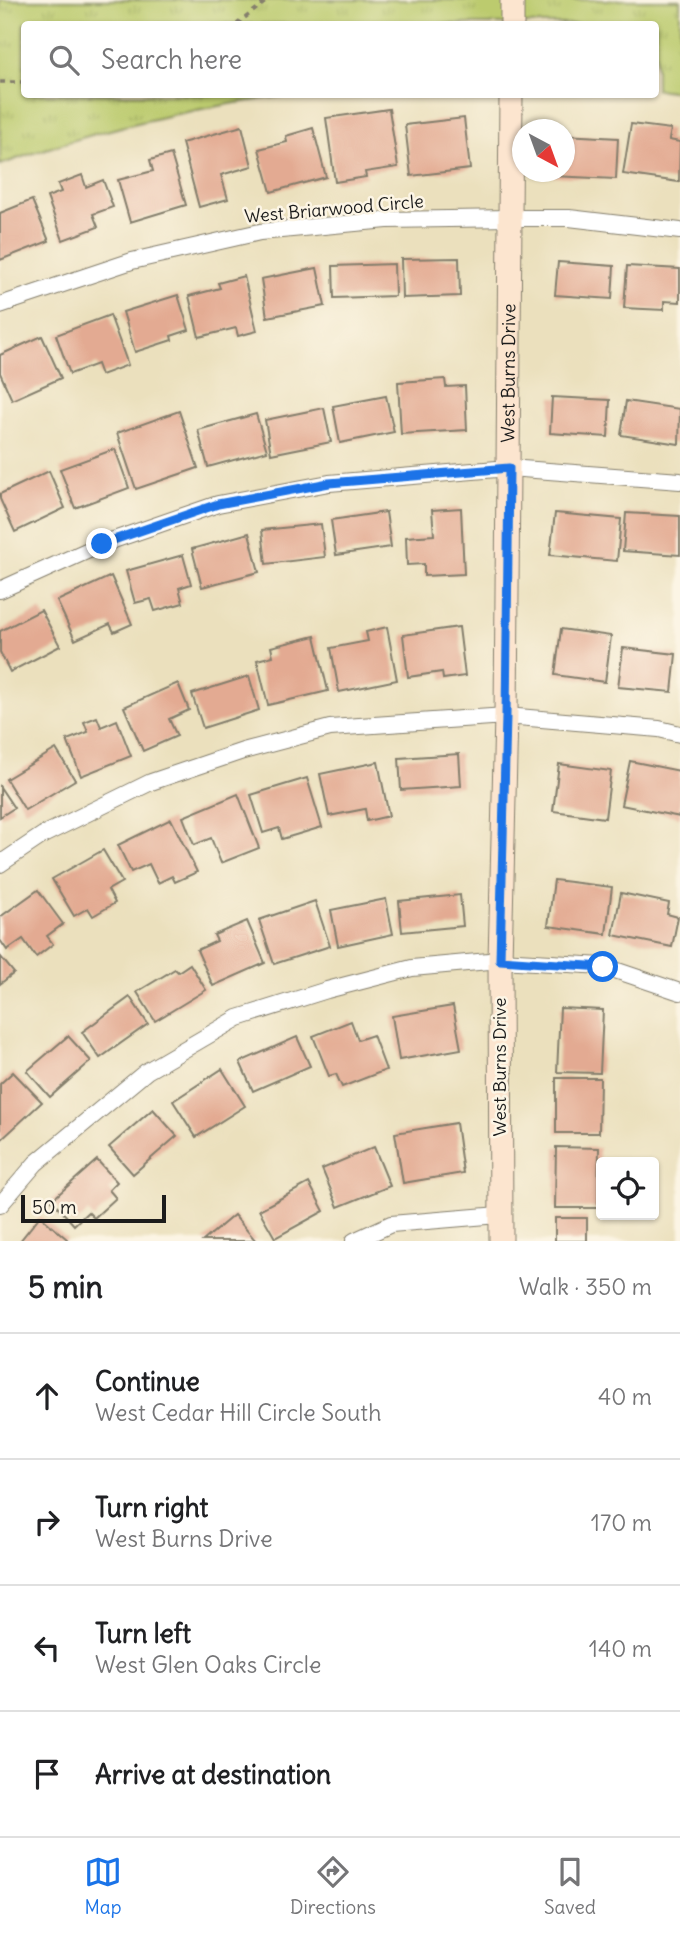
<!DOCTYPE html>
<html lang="en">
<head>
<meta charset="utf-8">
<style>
  body { margin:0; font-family:Delius,sans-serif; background:#f2f2f2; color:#202124 }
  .controls { position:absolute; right:21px; bottom:21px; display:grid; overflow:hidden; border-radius:7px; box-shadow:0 2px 5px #0004 }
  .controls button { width:63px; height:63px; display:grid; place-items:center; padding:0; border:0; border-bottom:2px solid #e0e0e0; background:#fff; color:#202124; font:35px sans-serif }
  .compass { position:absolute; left:512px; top:119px; width:63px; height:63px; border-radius:50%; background:#fff; box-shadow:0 2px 5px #0004; rotate:139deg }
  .scale { position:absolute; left:21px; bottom:18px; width:145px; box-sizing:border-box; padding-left:7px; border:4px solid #1c1c1c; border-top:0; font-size:19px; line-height:24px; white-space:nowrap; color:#1c1c1c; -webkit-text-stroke:5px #fcf5e5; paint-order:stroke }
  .stop { position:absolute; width:21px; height:21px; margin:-16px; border:5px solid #1a73e8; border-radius:50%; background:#fff }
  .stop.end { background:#1a73e8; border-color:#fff; box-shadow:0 2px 7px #0008 }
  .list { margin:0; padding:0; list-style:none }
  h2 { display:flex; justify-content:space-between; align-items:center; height:91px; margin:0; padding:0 28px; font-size:30px }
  h2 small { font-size:23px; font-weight:400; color:#757577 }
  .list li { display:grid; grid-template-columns:46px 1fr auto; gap:21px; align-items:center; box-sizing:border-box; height:126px; padding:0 28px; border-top:2px solid #e0e0e0 }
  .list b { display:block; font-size:26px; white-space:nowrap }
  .list p { margin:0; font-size:23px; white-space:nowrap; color:#757577 }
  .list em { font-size:23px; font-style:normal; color:#757577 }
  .icon { flex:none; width:38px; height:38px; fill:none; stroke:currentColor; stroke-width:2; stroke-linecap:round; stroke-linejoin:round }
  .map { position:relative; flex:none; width:680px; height:1241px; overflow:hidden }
  .search { position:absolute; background:#fff; box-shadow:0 2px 5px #0004; left:21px; right:21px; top:21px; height:77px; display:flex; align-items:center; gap:18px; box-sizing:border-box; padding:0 24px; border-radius:7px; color:#757577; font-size:26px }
  .sheet { height:595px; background:#fff }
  nav { display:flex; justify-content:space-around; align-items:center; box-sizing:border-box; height:98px; border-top:2px solid #e0e0e0; background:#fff; font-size:19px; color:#757577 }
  nav a { display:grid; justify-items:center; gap:4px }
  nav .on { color:#1a73e8 }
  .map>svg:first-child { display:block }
</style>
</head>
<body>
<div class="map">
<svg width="680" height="1241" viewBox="0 0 680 1241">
  <defs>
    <pattern id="grass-tufts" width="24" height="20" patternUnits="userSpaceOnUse" patternTransform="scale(1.75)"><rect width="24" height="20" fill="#bccb6e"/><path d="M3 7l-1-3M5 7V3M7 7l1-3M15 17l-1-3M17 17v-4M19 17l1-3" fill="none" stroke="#a1ae5f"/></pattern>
  </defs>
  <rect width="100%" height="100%" fill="#fcf5e5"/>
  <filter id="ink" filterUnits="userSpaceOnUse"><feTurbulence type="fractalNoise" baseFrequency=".0143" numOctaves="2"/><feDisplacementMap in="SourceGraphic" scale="14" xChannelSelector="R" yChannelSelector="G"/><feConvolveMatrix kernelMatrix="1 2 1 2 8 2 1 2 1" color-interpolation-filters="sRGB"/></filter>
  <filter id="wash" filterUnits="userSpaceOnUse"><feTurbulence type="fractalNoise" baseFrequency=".00686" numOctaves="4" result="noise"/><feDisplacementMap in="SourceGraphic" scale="28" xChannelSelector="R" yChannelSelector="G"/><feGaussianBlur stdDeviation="1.57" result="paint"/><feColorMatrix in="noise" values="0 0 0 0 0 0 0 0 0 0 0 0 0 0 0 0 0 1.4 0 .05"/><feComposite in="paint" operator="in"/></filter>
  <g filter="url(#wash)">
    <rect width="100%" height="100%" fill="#ebe0bd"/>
    <path fill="url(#grass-tufts)" stroke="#6c7445" stroke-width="2" d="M 0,0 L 680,0 L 680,92 L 656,89 L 656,24 L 24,24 L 24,94 L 292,95 C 194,107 93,130 0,165 Z"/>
    <g id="blocks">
      <g fill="#e3aa92">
        <path d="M 389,109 L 398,167 L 365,172 L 366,177 L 335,182 L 326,118 Z"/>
        <path d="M 464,118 L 470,169 L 411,176 L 405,125 Z"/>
        <path d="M 631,124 L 671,129 L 669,140 L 680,142 L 679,182 L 623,174 Z"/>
        <path d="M 242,126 L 252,166 L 221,175 L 228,199 L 199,207 L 182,143 Z"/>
        <path d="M 313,128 L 326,177 L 271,192 L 259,149 L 287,142 L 286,136 Z"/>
        <path d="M 564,135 L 618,138 L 616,179 L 552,176 L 552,172 L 564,172 Z"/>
        <path d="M 171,154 L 186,205 L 130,222 L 118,180 L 153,171 L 150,160 Z"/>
        <path d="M 82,175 L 86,187 L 103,180 L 113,207 L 93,214 L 98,227 L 63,240 L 47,197 L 61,192 L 58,184 Z"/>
        <path d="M 32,200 L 49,241 L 0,260 L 0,213 Z"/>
        <path d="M 459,258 L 460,296 L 402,298 L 401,259 Z"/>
        <path d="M 558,262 L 614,266 L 612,299 L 555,295 Z"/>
        <path d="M 394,264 L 395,296 L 334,298 L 333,266 Z"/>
        <path d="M 627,266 L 680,269 L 680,302 L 664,301 L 664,310 L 624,308 Z"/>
        <path d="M 317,268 L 325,306 L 267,317 L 261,279 Z"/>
        <path d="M 244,276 L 257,331 L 238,336 L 236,328 L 199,337 L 189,296 L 220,288 L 218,283 Z"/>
        <path d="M 178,295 L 189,330 L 171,336 L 172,340 L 135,352 L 123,312 Z"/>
        <path d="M 110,315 L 128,365 L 101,375 L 97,364 L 70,374 L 56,335 Z"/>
        <path d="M 42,336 L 61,378 L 12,400 L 0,373 L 0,355 Z"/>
        <path d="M 445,379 L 446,387 L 465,386 L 467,430 L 401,434 L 398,382 Z"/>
        <path d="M 386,396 L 394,432 L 340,443 L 333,406 Z"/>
        <path d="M 552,397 L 610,400 L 608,437 L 550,433 Z"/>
        <path d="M 626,401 L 680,409 L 679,444 L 621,435 Z"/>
        <path d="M 324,408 L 331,442 L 271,454 L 265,420 Z"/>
        <path d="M 179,411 L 198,468 L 136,489 L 117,433 Z"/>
        <path d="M 256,414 L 267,451 L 208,467 L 198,430 Z"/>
        <path d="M 115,449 L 129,488 L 75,508 L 60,469 Z"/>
        <path d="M 49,471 L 65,508 L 15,532 L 0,499 L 0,494 Z"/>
        <path d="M 461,508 L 464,574 L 424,576 L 424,564 L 407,565 L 406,537 L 434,535 L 432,510 Z"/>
        <path d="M 386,512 L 391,547 L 336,555 L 331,520 Z"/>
        <path d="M 555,513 L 621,519 L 617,561 L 550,555 Z"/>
        <path d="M 626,513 L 680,516 L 680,555 L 623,551 Z"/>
        <path d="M 321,524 L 325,557 L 266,564 L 262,530 Z"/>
        <path d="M 249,533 L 259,572 L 202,587 L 192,549 Z"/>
        <path d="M 183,555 L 191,584 L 179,588 L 183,603 L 155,611 L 151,599 L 135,603 L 126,571 Z"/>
        <path d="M 111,576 L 132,624 L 114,632 L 110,624 L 75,640 L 57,601 Z"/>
        <path d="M 41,610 L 60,646 L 10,672 L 0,652 L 0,631 Z"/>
        <path d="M 387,627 L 397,680 L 339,692 L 331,648 L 368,641 L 366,632 Z"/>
        <path d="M 459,627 L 465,676 L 443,679 L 442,672 L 408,677 L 403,635 Z"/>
        <path d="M 561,629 L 611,636 L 605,682 L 555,675 Z"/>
        <path d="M 315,636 L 328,691 L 268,705 L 257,660 L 273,656 L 271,647 Z"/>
        <path d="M 623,648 L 676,654 L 672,692 L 618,687 Z"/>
        <path d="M 249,676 L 259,710 L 203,728 L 192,694 Z"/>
        <path d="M 178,683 L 189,710 L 169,719 L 177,736 L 143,751 L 124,707 Z"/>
        <path d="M 97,717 L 101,727 L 117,720 L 131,756 L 81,776 L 67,740 L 88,732 L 84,722 Z"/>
        <path d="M 56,749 L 75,780 L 25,810 L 6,779 Z"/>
        <path d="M 459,754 L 461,786 L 401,790 L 399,758 Z"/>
        <path d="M 630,761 L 680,771 L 680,817 L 621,805 Z"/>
        <path d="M 378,762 L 389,816 L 367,821 L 365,809 L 329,816 L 320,774 Z"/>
        <path d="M 559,764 L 611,771 L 605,818 L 553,811 Z"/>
        <path d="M 307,778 L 322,827 L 282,839 L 279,828 L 263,833 L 251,795 Z"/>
        <path d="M 0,787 L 14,808 L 0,817 Z"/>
        <path d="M 238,794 L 259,848 L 221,863 L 211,838 L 194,845 L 183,817 Z"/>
        <path d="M 171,819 L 197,872 L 175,882 L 172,876 L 158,883 L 149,864 L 131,872 L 118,845 Z"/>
        <path d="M 103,850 L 122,882 L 108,890 L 115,903 L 93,916 L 88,908 L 74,916 L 52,879 Z"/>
        <path d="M 554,880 L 612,887 L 606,934 L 548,926 Z"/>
        <path d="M 38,890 L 63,924 L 47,936 L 53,944 L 36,957 L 23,939 L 7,950 L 0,940 L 0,917 Z"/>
        <path d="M 621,893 L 669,903 L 667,914 L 678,917 L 672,947 L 613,935 Z"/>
        <path d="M 460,895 L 463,926 L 402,932 L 399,901 Z"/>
        <path d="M 386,899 L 393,934 L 338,946 L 331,910 Z"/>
        <path d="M 315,901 L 330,946 L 274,964 L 259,920 Z"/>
        <path d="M 247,921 L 265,963 L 213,986 L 197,950 L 217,941 L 214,935 Z"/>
        <path d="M 0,956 L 14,973 L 0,984 Z"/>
        <path d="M 190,964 L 206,990 L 155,1021 L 137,992 L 175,969 L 178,972 Z"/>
        <path d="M 130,997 L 148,1024 L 100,1058 L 82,1032 Z"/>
        <path d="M 453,1006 L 461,1049 L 399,1060 L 392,1016 Z"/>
        <path d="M 560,1008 L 603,1010 L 600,1073 L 557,1072 Z"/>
        <path d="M 351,1021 L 358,1040 L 373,1035 L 386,1070 L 342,1087 L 336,1074 L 329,1076 L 313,1036 Z"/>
        <path d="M 68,1036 L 91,1061 L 50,1097 L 27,1071 Z"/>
        <path d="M 297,1037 L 310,1066 L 253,1091 L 240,1062 Z"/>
        <path d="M 222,1069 L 245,1106 L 196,1137 L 173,1101 Z"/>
        <path d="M 13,1072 L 42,1102 L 0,1141 L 0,1084 Z"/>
        <path d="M 556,1078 L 600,1078 L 599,1133 L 556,1133 Z"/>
        <path d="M 153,1109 L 177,1136 L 133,1174 L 109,1147 Z"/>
        <path d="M 456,1123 L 463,1173 L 403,1183 L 395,1133 Z"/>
        <path d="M 374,1147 L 390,1186 L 338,1207 L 322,1169 Z"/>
        <path d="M 556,1147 L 599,1148 L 598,1208 L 555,1208 Z"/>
        <path d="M 97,1160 L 117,1182 L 109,1190 L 116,1198 L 94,1218 L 88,1212 L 74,1225 L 52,1200 Z"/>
        <path d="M 309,1183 L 324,1211 L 275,1238 L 259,1210 Z"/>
        <path d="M 234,1215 L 256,1241 L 203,1241 Z"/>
        <path d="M 40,1216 L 67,1239 L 66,1241 L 20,1241 Z"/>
        <rect x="555" y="1218" width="32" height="23"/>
      </g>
    </g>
  </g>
  <g filter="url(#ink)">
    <use href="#blocks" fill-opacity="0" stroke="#847e6c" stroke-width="2"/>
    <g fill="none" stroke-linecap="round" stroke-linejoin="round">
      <defs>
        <g id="street">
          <path d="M 0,305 L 132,261 L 260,232 L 387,220 L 511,218 L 569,218 L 680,231"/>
          <path d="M 0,590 L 102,544 L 218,504 L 329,483 L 509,468 L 680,481"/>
          <path d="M 0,864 L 43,835 L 151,782 L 243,751 L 330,728 L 506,716 L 659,729 L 680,734"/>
          <path d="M 0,1205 L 36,1163 L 147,1071 L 238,1018 L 327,990 L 412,968 L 500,960 L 603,966 L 680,992"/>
          <path d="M 354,1241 L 391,1224 L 499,1215"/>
        </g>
        <g id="secondary">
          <path d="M 512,24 L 512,0"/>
          <path id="s1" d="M 501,1241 L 500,960 L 506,716 L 511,94"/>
        </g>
      </defs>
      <use href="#street" stroke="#847e6c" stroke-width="18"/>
      <use href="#secondary" stroke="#847e6c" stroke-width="25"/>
      <g stroke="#847e6c" stroke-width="3.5" stroke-dasharray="5 5" stroke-linecap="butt">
        <path d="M 237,24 L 268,0"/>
        <path d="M 0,82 L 24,82"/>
      </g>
      <use href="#street" stroke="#fff" stroke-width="16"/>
      <use href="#secondary" stroke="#fce5cf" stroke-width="23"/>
    </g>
  </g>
  <g fill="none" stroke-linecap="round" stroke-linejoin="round" filter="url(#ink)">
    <path stroke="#1a73e8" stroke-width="9" d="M 102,544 L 218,504 L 329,483 L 509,468 L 506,716 L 500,960 L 603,967"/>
  </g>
  <g text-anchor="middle" stroke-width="5" stroke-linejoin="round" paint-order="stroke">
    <g font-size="18" fill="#1c1c1c" stroke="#fcf5e5">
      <text transform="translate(334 209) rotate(-5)" y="6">West Briarwood Circle</text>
      <text dy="6" stroke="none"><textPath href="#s1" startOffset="868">West Burns Drive</textPath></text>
      <text transform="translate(500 1067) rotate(-90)" y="6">West Burns Drive</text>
    </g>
  </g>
</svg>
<div class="controls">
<button><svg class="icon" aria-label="locate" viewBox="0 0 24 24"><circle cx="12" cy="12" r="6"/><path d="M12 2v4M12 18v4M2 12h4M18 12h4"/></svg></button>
</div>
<svg class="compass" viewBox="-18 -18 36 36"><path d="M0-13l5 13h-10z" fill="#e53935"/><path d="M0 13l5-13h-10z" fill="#757577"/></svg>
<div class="scale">50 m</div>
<div class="stop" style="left:603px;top:967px"></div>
<div class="stop end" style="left:102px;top:544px"></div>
<div class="search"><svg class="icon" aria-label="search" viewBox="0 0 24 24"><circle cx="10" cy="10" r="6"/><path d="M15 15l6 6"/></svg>Search here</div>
</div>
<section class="sheet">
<h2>5 min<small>Walk · 350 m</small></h2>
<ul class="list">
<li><svg class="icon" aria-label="ahead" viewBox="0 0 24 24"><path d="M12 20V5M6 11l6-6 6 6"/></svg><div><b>Continue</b><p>West Cedar Hill Circle South</p></div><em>40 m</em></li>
<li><svg class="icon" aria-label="right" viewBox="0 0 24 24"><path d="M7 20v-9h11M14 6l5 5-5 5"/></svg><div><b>Turn right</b><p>West Burns Drive</p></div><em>170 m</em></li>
<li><svg class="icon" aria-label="left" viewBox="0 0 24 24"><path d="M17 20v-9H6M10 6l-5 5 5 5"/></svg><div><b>Turn left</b><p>West Glen Oaks Circle</p></div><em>140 m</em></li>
<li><svg class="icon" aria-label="arrive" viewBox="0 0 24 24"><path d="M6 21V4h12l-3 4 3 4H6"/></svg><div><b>Arrive at destination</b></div></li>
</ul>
</section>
<nav>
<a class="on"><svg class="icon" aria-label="map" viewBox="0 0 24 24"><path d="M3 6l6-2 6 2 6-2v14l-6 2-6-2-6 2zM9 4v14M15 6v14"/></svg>Map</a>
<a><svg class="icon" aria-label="directions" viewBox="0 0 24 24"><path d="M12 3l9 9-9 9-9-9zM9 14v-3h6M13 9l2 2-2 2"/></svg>Directions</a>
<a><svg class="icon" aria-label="saved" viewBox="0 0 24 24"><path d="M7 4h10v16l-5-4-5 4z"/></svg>Saved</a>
</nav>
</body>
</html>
